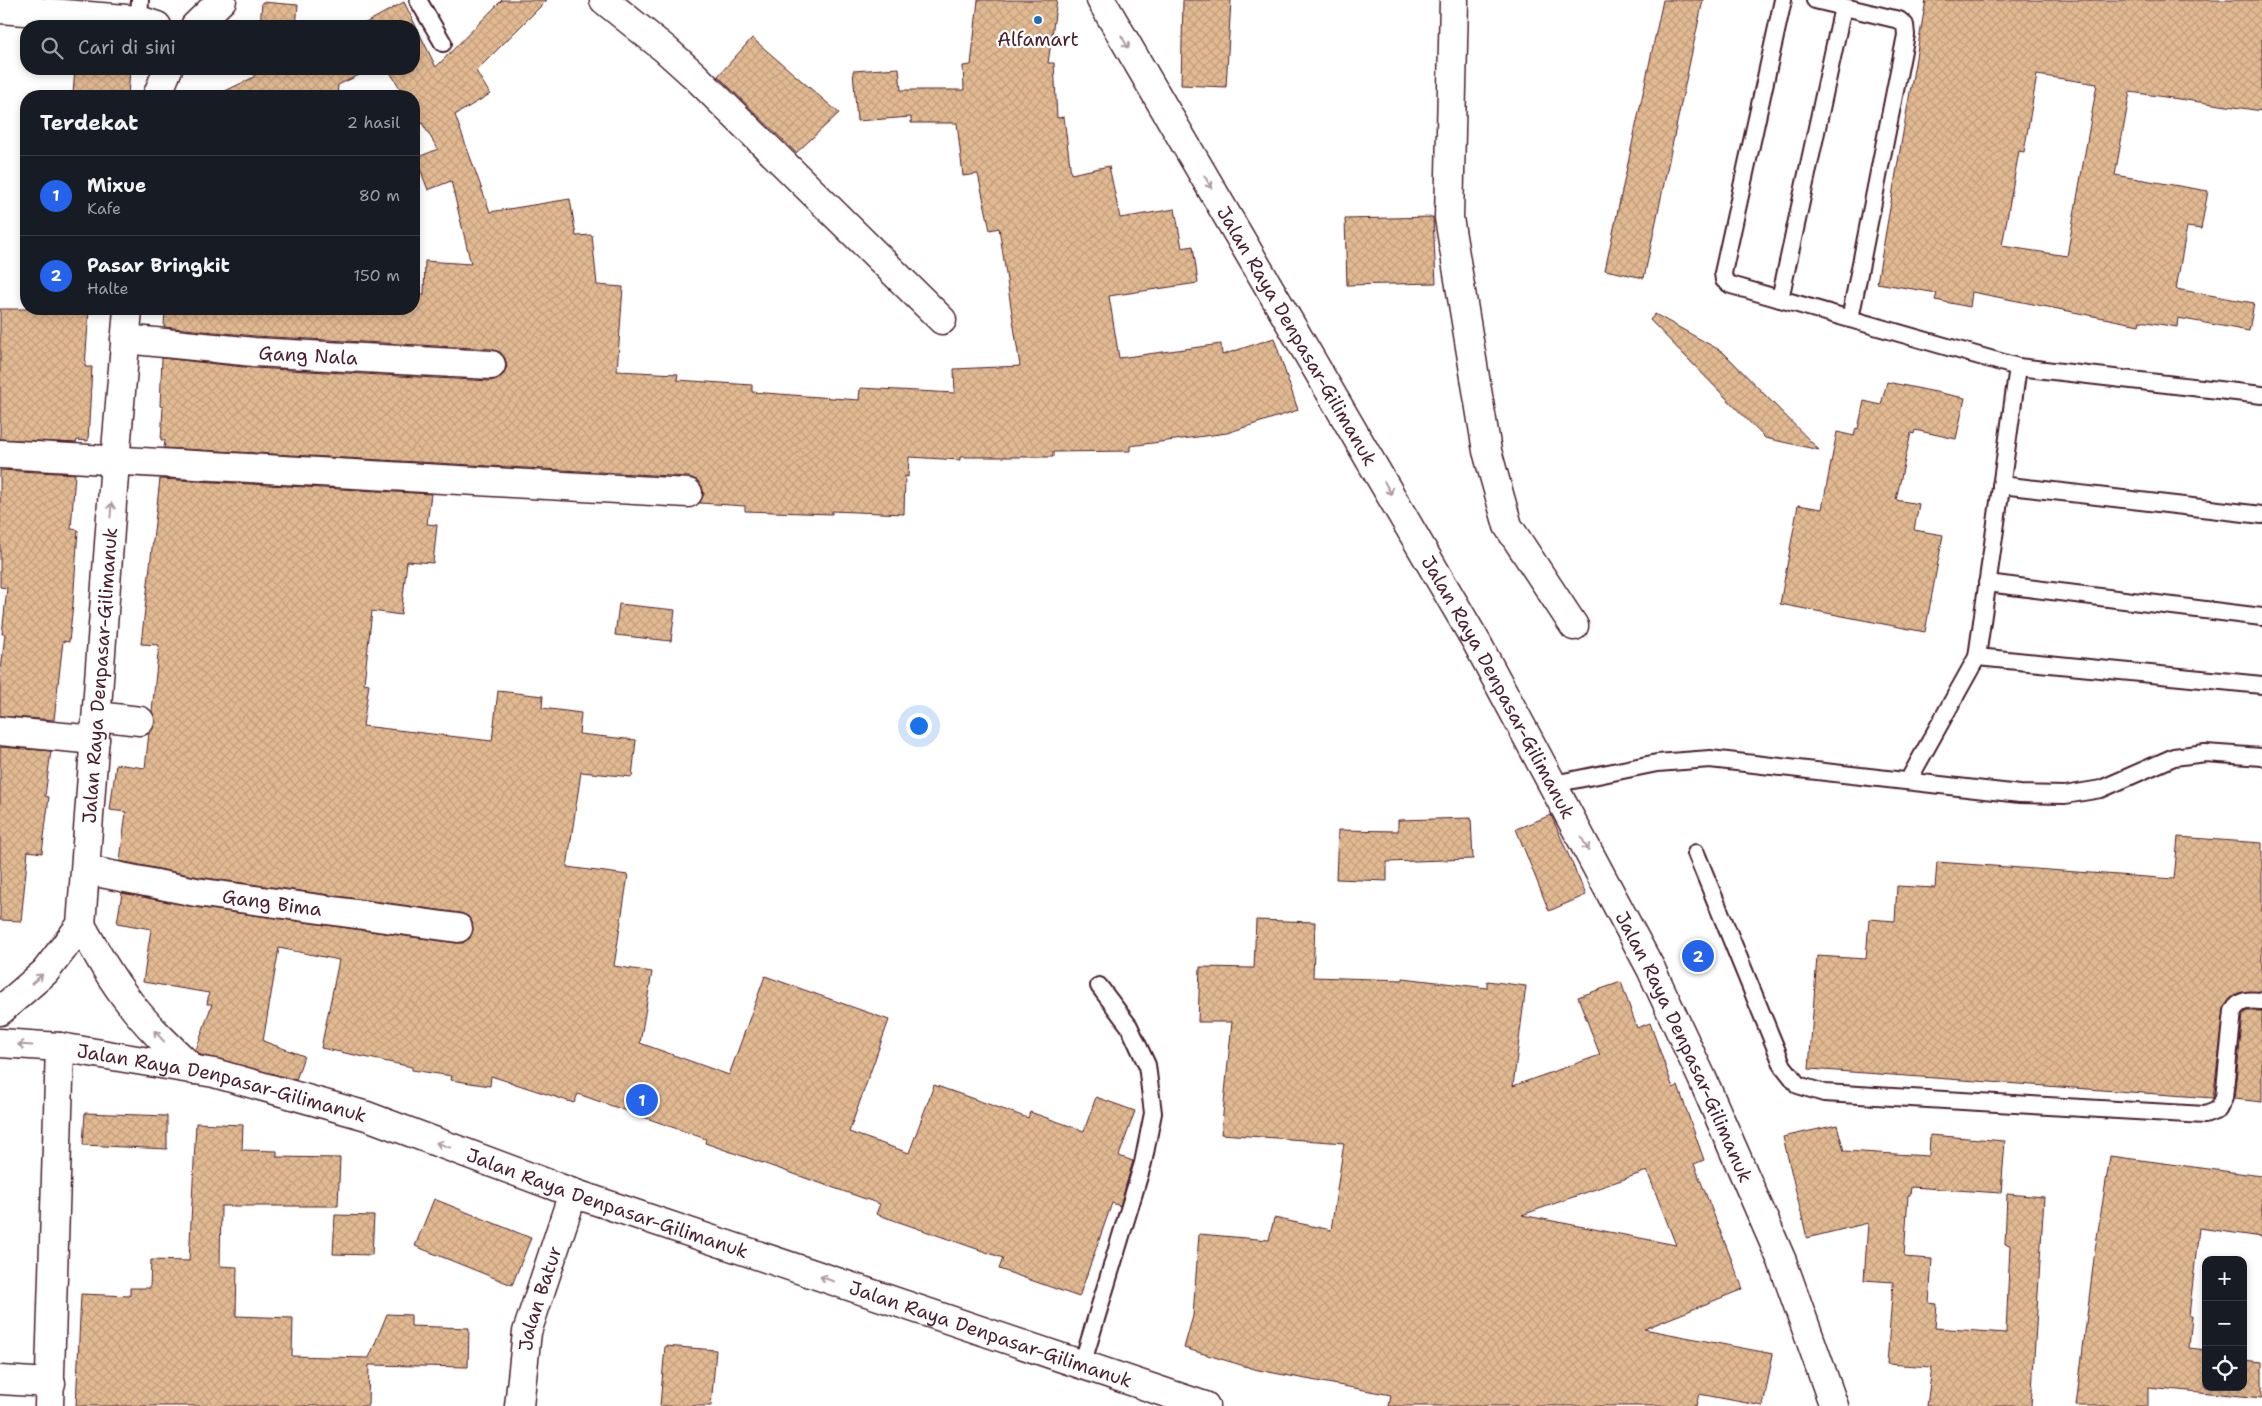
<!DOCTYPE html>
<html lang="id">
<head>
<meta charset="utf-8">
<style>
  body { margin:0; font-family:"Shantell Sans",sans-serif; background:#242831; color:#f1f3f6 }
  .controls { position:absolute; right:15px; bottom:15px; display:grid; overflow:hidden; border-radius:10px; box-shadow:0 2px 8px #0003 }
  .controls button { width:45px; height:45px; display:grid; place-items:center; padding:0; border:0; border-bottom:1px solid #363941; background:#171b24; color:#f1f3f6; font:25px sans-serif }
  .you { position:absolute; left:918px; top:725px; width:18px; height:18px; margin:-12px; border:4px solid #fff; border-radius:50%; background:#1a73e8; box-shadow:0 0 0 8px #1a73e833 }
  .badge { display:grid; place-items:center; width:32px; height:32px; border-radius:50%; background:#2563eb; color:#fff; font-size:16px; font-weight:700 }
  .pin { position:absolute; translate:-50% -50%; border:2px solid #fff; box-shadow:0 1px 5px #0006 }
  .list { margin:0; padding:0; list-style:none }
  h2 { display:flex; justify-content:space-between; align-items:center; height:65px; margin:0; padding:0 20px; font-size:21px }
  h2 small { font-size:16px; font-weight:400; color:#9ea1a6 }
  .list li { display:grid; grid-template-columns:32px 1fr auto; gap:15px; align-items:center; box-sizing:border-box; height:80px; padding:0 20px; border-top:1px solid #363941 }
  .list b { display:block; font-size:19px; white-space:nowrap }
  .list p { margin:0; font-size:16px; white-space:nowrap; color:#9ea1a6 }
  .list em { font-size:16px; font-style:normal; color:#9ea1a6 }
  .icon { flex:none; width:28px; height:28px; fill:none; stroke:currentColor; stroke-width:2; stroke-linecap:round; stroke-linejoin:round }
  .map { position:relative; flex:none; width:2262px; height:1406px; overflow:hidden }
  .search { position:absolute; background:#171b24; box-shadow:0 2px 8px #0003; left:20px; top:20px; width:400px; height:55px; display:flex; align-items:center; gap:12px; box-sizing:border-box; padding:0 18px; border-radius:20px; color:#9ea1a6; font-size:19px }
  .panel { position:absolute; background:#171b24; box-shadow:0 2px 8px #0003; left:20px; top:90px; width:400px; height:225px; border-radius:20px }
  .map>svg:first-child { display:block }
</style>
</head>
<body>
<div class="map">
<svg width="2262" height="1406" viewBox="0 0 2262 1406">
  <defs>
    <pattern id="building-cross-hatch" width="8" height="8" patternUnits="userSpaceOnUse" patternTransform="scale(1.25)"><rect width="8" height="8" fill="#e2ba92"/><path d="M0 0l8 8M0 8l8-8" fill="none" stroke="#c39f7e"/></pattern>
  </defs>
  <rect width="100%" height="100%" fill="#fff"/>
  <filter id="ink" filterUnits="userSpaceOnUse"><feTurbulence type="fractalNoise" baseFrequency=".02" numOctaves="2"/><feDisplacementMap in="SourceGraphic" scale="10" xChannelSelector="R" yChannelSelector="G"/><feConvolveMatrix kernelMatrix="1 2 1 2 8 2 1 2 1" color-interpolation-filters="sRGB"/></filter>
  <g filter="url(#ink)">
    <g fill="url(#building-cross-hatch)" stroke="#4a1f2b" fill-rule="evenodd">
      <path d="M 502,0 L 547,0 L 476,71 L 490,94 L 455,115 L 490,212 L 570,199 L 576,236 L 592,235 L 597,285 L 623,287 L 617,371 L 678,374 L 677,380 L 752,385 L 752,392 L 859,400 L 860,388 L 955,393 L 954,369 L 1020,366 L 999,228 L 990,230 L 978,174 L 963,176 L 957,123 L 911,123 L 911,117 L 857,121 L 853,71 L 899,68 L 901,90 L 964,90 L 963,66 L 971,65 L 978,0 L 1057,0 L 1048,63 L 1054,63 L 1057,118 L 1064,117 L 1071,174 L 1109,166 L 1120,218 L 1175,209 L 1182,248 L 1193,246 L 1198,283 L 1109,296 L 1119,358 L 1221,344 L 1222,355 L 1274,338 L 1298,410 L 1227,433 L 1130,446 L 1130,451 L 1053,452 L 1053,457 L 960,457 L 960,460 L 909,457 L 908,477 L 905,476 L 904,514 L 832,511 L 832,514 L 745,511 L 745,506 L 699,503 L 704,494 L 702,486 L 697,480 L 689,477 L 164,448 L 165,440 L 161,440 L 163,407 L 160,406 L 162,358 L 253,368 L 490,381 L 498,379 L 504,374 L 507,366 L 505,358 L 500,352 L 492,349 L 255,336 L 164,327 L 165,309 L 237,309 L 291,313 L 291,309 L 369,309 L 404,312 L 405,309 L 414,309 L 414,294 L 424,294 L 425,261 L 471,264 L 451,181 L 428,190 L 416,158 L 438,149 L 414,110 L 414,96 L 405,96 L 388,69 L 414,69 L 414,26 L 360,26 L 404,2 L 436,67 Z"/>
      <path d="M 1183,0 L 1231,0 L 1226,87 L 1181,85 Z"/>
      <path d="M 1663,0 L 1703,0 L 1644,278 L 1605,270 Z"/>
      <path d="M 1926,0 L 2262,0 L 2262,111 L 2130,92 L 2115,175 L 2208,191 L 2201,229 L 2187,227 L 2176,289 L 2254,303 L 2249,331 L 2178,318 L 2177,327 L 2140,321 L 2139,325 L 1972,292 L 1970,307 L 1935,300 L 1937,293 L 1877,283 ZM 2037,75 L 2097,84 L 2067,256 L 2002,246 L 2019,151 L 2024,152 Z"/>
      <path d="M 262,2 L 298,5 L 296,26 L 260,26 Z"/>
      <path d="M 752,38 L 839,113 L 796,153 L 718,76 Z"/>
      <path d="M 75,69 L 130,69 L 128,96 L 73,94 Z"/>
      <path d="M 255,69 L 372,69 L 338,85 L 337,96 L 215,96 L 254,77 Z"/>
      <path d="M 1433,217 L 1436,283 L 1347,285 L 1345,219 Z"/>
      <path d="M 0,309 L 89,309 L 85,367 L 92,367 L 88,441 L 77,440 L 76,443 L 0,439 Z"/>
      <path d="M 1655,314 L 1723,352 L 1819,450 L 1765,438 L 1650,320 Z"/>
      <path d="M 1887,382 L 1965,398 L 1956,439 L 1915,430 L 1914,434 L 1911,433 L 1896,500 L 1919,504 L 1914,530 L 1943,535 L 1925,632 L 1780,604 L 1798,505 L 1822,509 L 1837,432 L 1854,436 L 1856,428 L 1858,429 L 1864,401 L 1881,405 Z"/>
      <path d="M 0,470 L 75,474 L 71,529 L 78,530 L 73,604 L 69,642 L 63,641 L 54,720 L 0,716 L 0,679 L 5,634 L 2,634 L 7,588 L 0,587 Z"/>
      <path d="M 160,479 L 431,494 L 427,524 L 437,525 L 433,563 L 407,561 L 401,615 L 372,611 L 364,683 L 369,684 L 363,726 L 492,741 L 498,691 L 543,696 L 542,708 L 581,713 L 579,734 L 636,740 L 632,777 L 581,772 L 567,867 L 628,875 L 614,966 L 652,972 L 640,1043 L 729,1075 L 765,976 L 889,1020 L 849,1132 L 909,1153 L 934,1085 L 1028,1118 L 1030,1112 L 1084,1131 L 1096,1097 L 1135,1111 L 1119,1156 L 1133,1161 L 1120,1206 L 1112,1203 L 1079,1297 L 999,1269 L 1003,1258 L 876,1214 L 880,1204 L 705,1143 L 706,1139 L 578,1094 L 574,1103 L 491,1076 L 490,1086 L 451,1080 L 452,1076 L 412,1070 L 412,1067 L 321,1048 L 339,960 L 279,948 L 263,1041 L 304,1056 L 296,1080 L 201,1055 L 196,1050 L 212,1004 L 207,1004 L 209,993 L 143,982 L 151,929 L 117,923 L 122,893 L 194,907 L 456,943 L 463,943 L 470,938 L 473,930 L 472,922 L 468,916 L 460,913 L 199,877 L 120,861 L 126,812 L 110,810 L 116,764 L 145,768 L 149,733 L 156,722 L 152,711 L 159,645 L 141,644 Z"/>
      <path d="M 619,604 L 675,610 L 671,641 L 615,635 Z"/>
      <path d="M 0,747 L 51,751 L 45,796 L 49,797 L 42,853 L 28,851 L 21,921 L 0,920 Z"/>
      <path d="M 1551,815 L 1586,895 L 1549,911 L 1516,829 Z"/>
      <path d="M 1471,818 L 1473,859 L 1387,862 L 1387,881 L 1336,879 L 1338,830 L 1398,831 L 1398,820 Z"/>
      <path d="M 2178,837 L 2262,843 L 2262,991 L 2238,993 L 2225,1006 L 2213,1098 L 1809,1069 L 1817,956 L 1866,959 L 1869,919 L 1895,921 L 1897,886 L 1935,888 L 1937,862 L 2174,879 Z"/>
      <path d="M 1256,920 L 1315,922 L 1313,977 L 1403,980 L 1403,978 L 1487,988 L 1487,981 L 1526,986 L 1513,1086 L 1600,1055 L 1578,997 L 1621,982 L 1637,1028 L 1650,1023 L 1673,1088 L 1678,1086 L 1704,1160 L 1694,1164 L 1743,1289 L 1644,1329 L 1773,1354 L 1763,1406 L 1699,1394 L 1696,1406 L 1389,1406 L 1391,1395 L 1258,1370 L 1184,1348 L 1193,1316 L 1199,1234 L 1269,1240 L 1274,1218 L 1331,1230 L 1344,1143 L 1221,1134 L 1232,1022 L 1198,1022 L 1200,967 L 1254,968 ZM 1647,1171 L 1676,1245 L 1522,1215 Z"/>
      <path d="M 2246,1011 L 2262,1011 L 2262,1102 L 2234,1099 L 2243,1015 Z"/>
      <path d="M 85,1113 L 167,1116 L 167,1149 L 83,1145 Z"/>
      <path d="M 196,1123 L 243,1125 L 242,1150 L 277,1151 L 277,1157 L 340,1158 L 338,1206 L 221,1206 L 220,1266 L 237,1267 L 236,1316 L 293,1318 L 292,1356 L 369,1358 L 387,1314 L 411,1315 L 411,1326 L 469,1328 L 468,1367 L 369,1365 L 368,1406 L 76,1406 L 81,1294 L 130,1296 L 130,1288 L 150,1288 L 151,1260 L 189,1261 Z"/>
      <path d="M 1837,1125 L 1844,1151 L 1929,1156 L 1930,1135 L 2005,1141 L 2001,1193 L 1911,1187 L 1910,1195 L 1908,1195 L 1904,1257 L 1932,1259 L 1929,1303 L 1937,1304 L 1935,1328 L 2006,1333 L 2010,1245 L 2005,1244 L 2007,1194 L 2044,1197 L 2031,1406 L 1927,1406 L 1932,1367 L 1887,1364 L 1893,1282 L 1864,1280 L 1868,1223 L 1807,1238 L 1783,1137 Z"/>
      <path d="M 2110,1156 L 2262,1176 L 2262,1237 L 2199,1228 L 2189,1316 L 2192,1316 L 2189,1348 L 2206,1350 L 2206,1387 L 2243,1387 L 2243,1361 L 2262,1363 L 2262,1398 L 2148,1387 L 2148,1406 L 2076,1406 L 2095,1250 Z"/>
      <path d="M 434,1199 L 531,1238 L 512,1285 L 415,1246 Z"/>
      <path d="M 335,1215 L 374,1216 L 372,1255 L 333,1254 Z"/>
      <path d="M 665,1346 L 716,1350 L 711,1406 L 660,1406 Z"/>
    </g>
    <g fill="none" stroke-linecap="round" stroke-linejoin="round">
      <defs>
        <g id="service">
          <path d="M 418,0 L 443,43"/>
          <path d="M 1783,0 L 1723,273 L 1724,280 L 1731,285 L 2018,367 L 2262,395"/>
          <path d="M 1815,0 L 1899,20 L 1905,25 L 1906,35 L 1850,319"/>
          <path d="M 139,20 L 140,0"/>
          <path d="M 1780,299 L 1843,7"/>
          <path d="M 2001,485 L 2262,515"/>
          <path d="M 1987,583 L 2262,617"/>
          <path d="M 1977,657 L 2262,685"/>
          <path d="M 1908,781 L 1977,657 L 2018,367"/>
          <path d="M 1554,784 L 1657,763 L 1710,759 L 2020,794 L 2065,795 L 2101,789 L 2174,757 L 2205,753 L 2262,757"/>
          <path d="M 1696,853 L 1783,1066 L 1798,1085 L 1824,1093 L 2205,1115 L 2218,1110 L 2224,1098 L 2233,1011 C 2240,999 2249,1000 2262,1001"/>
          <path d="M 1082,1365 L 1143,1163 L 1153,1113 L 1147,1065 L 1129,1026 L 1099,986"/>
        </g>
        <g id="minor">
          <path d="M 604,0 L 665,49 L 695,76 L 942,320"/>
          <path d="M 1454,0 L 1449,218 L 1487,451 L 1508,526 L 1574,626"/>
          <path d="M 0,9 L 139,20 L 157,26"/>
          <path id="s1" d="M 125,339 L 254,352 L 491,365"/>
          <path d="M 0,454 L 688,493"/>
          <path d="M 97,716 L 140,721"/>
          <path d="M 0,731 L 95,740"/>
          <path id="s2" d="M 86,870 L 196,892 L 458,928"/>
          <path d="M 0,1380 L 51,1383"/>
          <path d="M 49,1406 L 60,1047"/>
          <path id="s3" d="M 519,1406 L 527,1332 L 573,1193"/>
        </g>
        <g id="trunk">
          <path id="s4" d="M 1101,0 L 1477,643 L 1651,969 L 1702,1078 L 1782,1261 L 1834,1406"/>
          <path d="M 195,26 L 222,0"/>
          <path d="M 157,96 L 168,69"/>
          <path d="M 81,925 C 96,952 111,979 130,1003 C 149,1028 172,1049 194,1070"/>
          <path id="s5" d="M 0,1011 L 45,972 L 81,925 L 115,462 L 128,309"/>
          <path id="s6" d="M 0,1043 L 60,1047 L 214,1073 L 367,1116 L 573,1193 L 1205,1406"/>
        </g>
      </defs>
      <use href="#service" stroke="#4a1f2b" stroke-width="20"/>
      <use href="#minor" stroke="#4a1f2b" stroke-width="31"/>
      <use href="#trunk" stroke="#4a1f2b" stroke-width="31"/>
      <use href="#service" stroke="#fff" stroke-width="16"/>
      <use href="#minor" stroke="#fff" stroke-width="28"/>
      <use href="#trunk" stroke="#fff" stroke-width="28"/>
    </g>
    <defs><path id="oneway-shaft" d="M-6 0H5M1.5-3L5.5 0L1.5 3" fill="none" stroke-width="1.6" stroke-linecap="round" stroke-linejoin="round" transform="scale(1.25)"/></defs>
    <g stroke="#ae9aa0">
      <use href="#oneway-shaft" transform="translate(1125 42) rotate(60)"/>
      <use href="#oneway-shaft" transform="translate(1208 182) rotate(60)"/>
      <use href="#oneway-shaft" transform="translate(1388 488) rotate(60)"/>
      <use href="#oneway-shaft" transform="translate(111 510) rotate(-86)"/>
      <use href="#oneway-shaft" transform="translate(1585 844) rotate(62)"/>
      <use href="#oneway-shaft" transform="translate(37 979) rotate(-41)"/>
      <use href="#oneway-shaft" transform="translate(159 1036) rotate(-133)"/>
      <use href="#oneway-shaft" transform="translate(25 1045) rotate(-176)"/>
      <use href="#oneway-shaft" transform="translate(443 1145) rotate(-160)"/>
      <use href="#oneway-shaft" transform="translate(827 1279) rotate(-161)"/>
    </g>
  </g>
  <circle fill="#1f6fb2" stroke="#fff" stroke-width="2" cx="1038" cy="20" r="5"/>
  <g text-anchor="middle" stroke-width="4.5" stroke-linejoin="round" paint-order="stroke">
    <g font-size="19" fill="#4a1f2b" stroke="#fff">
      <text x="1038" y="46">Alfamart</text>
    </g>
    <g font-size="19" fill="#4a1f2b" stroke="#fff">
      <text dy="7" stroke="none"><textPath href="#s4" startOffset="389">Jalan Raya Denpasar-Gilimanuk</textPath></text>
      <text dy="7" stroke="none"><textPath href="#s1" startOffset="184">Gang Nala</textPath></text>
      <text dy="7" stroke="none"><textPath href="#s5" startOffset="369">Jalan Raya Denpasar-Gilimanuk</textPath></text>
      <text dy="7" stroke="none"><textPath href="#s4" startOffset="794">Jalan Raya Denpasar-Gilimanuk</textPath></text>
      <text dy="7" stroke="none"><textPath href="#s2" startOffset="189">Gang Bima</textPath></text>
      <text dy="7" stroke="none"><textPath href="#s4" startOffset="1199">Jalan Raya Denpasar-Gilimanuk</textPath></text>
      <text dy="7" stroke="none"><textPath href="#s6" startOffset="226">Jalan Raya Denpasar-Gilimanuk</textPath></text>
      <text dy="7" stroke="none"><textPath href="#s6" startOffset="631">Jalan Raya Denpasar-Gilimanuk</textPath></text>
      <text dy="7" stroke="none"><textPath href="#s3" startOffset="110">Jalan Batur</textPath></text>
      <text dy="7" stroke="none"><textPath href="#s6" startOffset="1036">Jalan Raya Denpasar-Gilimanuk</textPath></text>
    </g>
  </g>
</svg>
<div class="controls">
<button>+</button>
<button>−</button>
<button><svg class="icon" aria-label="locate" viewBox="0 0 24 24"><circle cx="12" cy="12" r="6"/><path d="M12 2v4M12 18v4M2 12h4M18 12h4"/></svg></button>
</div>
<div class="you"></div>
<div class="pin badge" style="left:642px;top:1100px">1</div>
<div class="pin badge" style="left:1698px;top:956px">2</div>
<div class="search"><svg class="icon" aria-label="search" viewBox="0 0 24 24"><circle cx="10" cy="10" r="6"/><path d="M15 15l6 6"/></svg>Cari di sini</div>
<section class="panel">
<h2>Terdekat<small>2 hasil</small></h2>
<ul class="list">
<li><span class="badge">1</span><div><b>Mixue</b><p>Kafe</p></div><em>80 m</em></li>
<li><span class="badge">2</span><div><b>Pasar Bringkit</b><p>Halte</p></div><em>150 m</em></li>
</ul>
</section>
</div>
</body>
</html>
